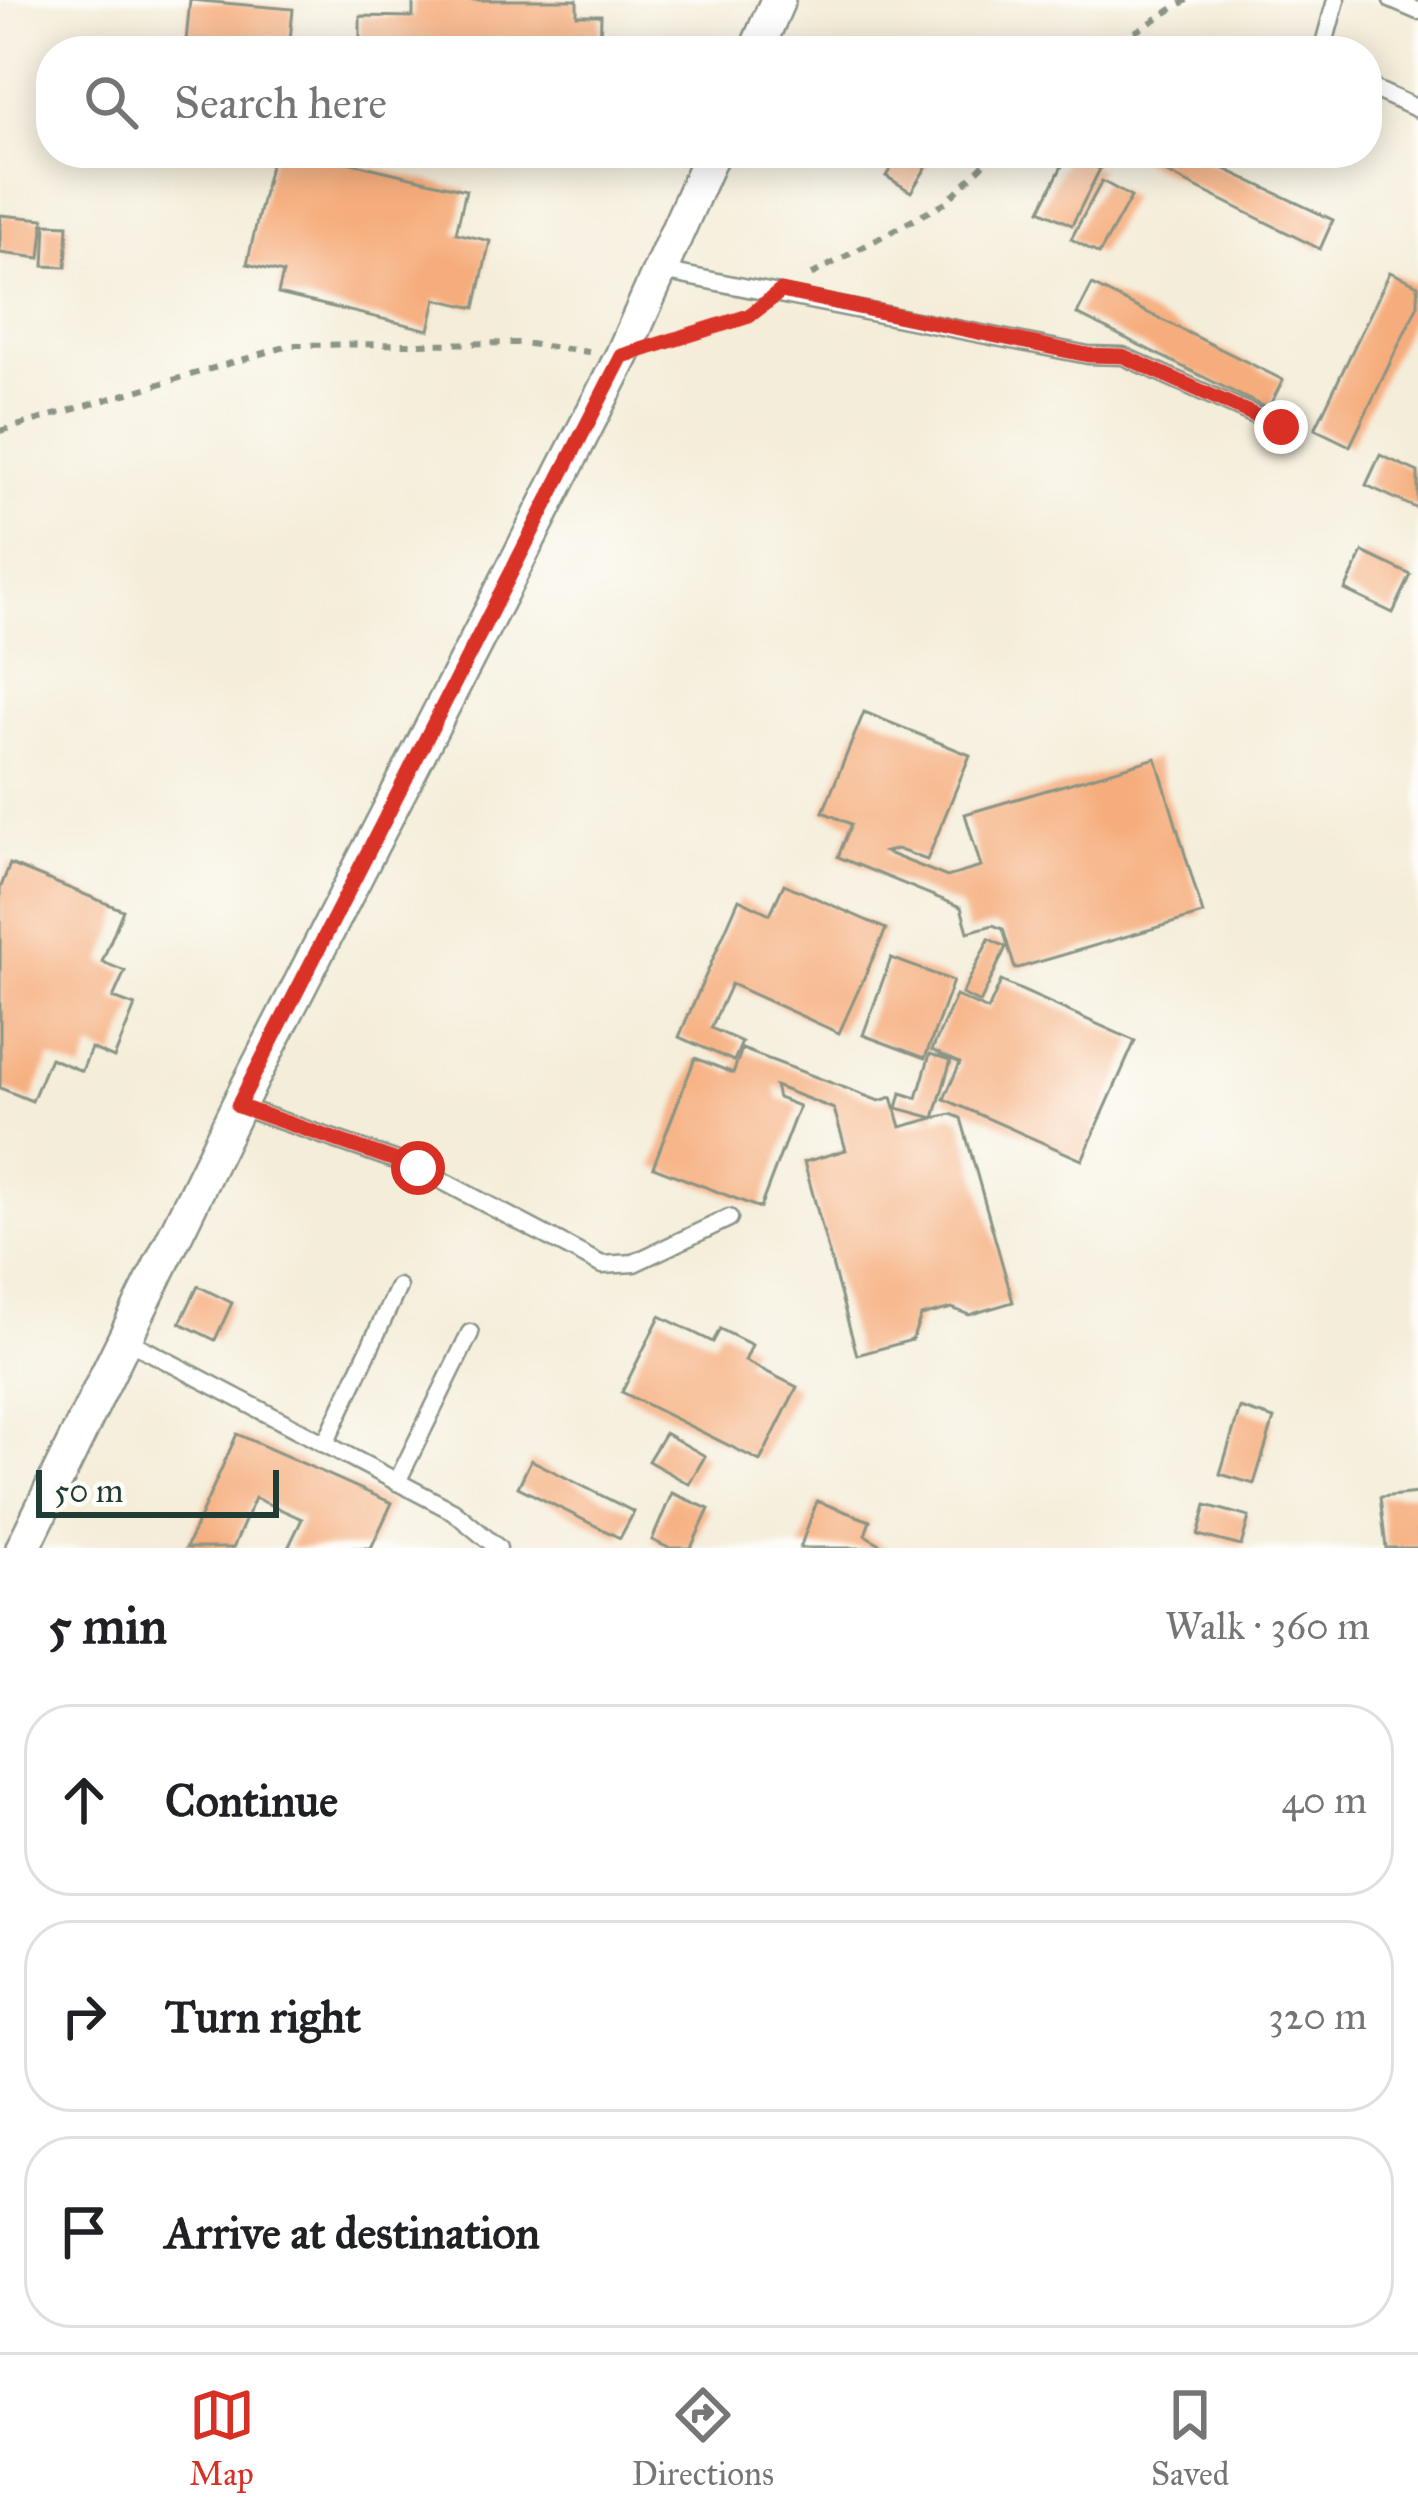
<!DOCTYPE html>
<html lang="en">
<head>
<meta charset="utf-8">
<style>
  body { margin:0; font-family:"IM FELL Great Primer",serif; background:#f2f2f2; color:#202124 }
  .scale { position:absolute; left:36px; bottom:30px; width:243px; box-sizing:border-box; padding-left:12px; border:6px solid #1f3d34; border-top:0; font-size:33px; line-height:42px; white-space:nowrap; color:#1f3d34; -webkit-text-stroke:9px #fdfcf7; paint-order:stroke }
  .stop { position:absolute; width:36px; height:36px; margin:-27px; border:9px solid #d93025; border-radius:50%; background:#fff }
  .stop.end { background:#d93025; border-color:#fff; box-shadow:0 3px 12px #0008 }
  .list { margin:0; padding:0; list-style:none }
  h2 { display:flex; justify-content:space-between; align-items:center; height:156px; margin:0; padding:0 48px; font-size:51px }
  h2 small { font-size:39px; font-weight:400; color:#757577 }
  .list li { display:grid; grid-template-columns:78px 1fr auto; gap:36px; align-items:center; box-sizing:border-box; height:192px; margin:0 24px 24px; padding:0 24px; border:3px solid #e0e0e0; border-radius:48px }
  .list b { display:block; font-size:45px; white-space:nowrap }
  .list em { font-size:39px; font-style:normal; color:#757577 }
  .icon { flex:none; width:66px; height:66px; fill:none; stroke:currentColor; stroke-width:2; stroke-linecap:round; stroke-linejoin:round }
  .map { position:relative; flex:none; width:1418px; height:1548px; overflow:hidden }
  .search { position:absolute; background:#fff; box-shadow:0 6px 30px #0003; left:36px; right:36px; top:36px; height:132px; display:flex; align-items:center; gap:30px; box-sizing:border-box; padding:0 42px; border-radius:48px; color:#757577; font-size:45px }
  .sheet { height:804px; background:#fff }
  nav { display:flex; justify-content:space-around; align-items:center; box-sizing:border-box; height:168px; border-top:3px solid #e0e0e0; background:#fff; font-size:33px; color:#757577 }
  nav a { display:grid; justify-items:center; gap:6px }
  nav .on { color:#d93025 }
  .map>svg:first-child { display:block }
</style>
</head>
<body>
<div class="map">
<svg width="1418" height="1548" viewBox="0 0 1418 1548">
  <rect width="100%" height="100%" fill="#fdfcf7"/>
  <filter id="ink" filterUnits="userSpaceOnUse"><feTurbulence type="fractalNoise" baseFrequency=".00833" numOctaves="2"/><feDisplacementMap in="SourceGraphic" scale="24" xChannelSelector="R" yChannelSelector="G"/><feConvolveMatrix kernelMatrix="1 2 1 2 8 2 1 2 1" color-interpolation-filters="sRGB"/></filter>
  <filter id="wash" filterUnits="userSpaceOnUse"><feTurbulence type="fractalNoise" baseFrequency=".004" numOctaves="4" result="noise"/><feDisplacementMap in="SourceGraphic" scale="48" xChannelSelector="R" yChannelSelector="G"/><feGaussianBlur stdDeviation="2.7" result="paint"/><feColorMatrix in="noise" values="0 0 0 0 0 0 0 0 0 0 0 0 0 0 0 0 0 1.4 0 .05"/><feComposite in="paint" operator="in"/></filter>
  <g filter="url(#wash)">
    <rect width="100%" height="100%" fill="#f4edd9"/>
    <g id="blocks">
      <g fill="#f6ad7d">
        <path d="M 190,0 L 293,9 L 289,51 L 185,51 Z"/>
        <path d="M 413,0 L 577,0 L 577,15 L 601,15 L 600,51 L 360,51 L 360,16 L 413,17 Z"/>
        <path d="M 76,35 L 104,36 L 104,51 L 76,51 Z"/>
        <path d="M 273,153 L 309,153 L 466,190 L 456,233 L 490,241 L 475,308 L 436,299 L 429,330 L 278,294 L 283,273 L 247,264 Z"/>
        <path d="M 901,153 L 935,153 L 911,192 L 886,176 Z"/>
        <path d="M 1127,153 L 1191,153 L 1333,220 L 1320,249 Z"/>
        <path d="M 1068,154 L 1100,169 L 1072,225 L 1040,210 Z"/>
        <path d="M 1102,181 L 1131,197 L 1099,254 L 1071,239 Z"/>
        <path d="M 0,215 L 44,219 L 40,258 L 0,253 Z"/>
        <path d="M 46,224 L 68,225 L 66,267 L 44,266 Z"/>
        <path d="M 1390,272 L 1418,285 L 1418,305 L 1350,446 L 1315,429 Z"/>
        <path d="M 1092,285 L 1283,380 L 1268,409 L 1077,314 Z"/>
        <path d="M 1380,455 L 1418,472 L 1418,509 L 1366,485 Z"/>
        <path d="M 1363,552 L 1411,575 L 1393,613 L 1345,590 Z"/>
        <path d="M 864,712 L 970,755 L 927,860 L 897,849 L 885,852 L 947,877 L 981,867 L 965,814 L 1156,758 L 1203,914 L 1015,969 L 1003,929 L 993,925 L 968,932 L 961,907 L 838,857 L 851,824 L 823,812 Z"/>
        <path d="M 10,864 L 123,910 L 102,962 L 125,971 L 113,998 L 135,1006 L 114,1058 L 91,1048 L 82,1071 L 50,1058 L 32,1101 L 0,1088 L 0,889 Z"/>
        <path d="M 784,884 L 886,929 L 839,1033 L 731,984 L 711,1028 L 742,1042 L 734,1061 L 679,1037 L 739,899 L 770,914 Z"/>
        <path d="M 989,939 L 1006,947 L 980,1003 L 962,994 Z"/>
        <path d="M 891,958 L 953,981 L 925,1058 L 863,1035 Z"/>
        <path d="M 1001,981 L 1135,1041 L 1082,1160 L 944,1099 L 960,1063 L 932,1050 L 956,996 L 988,1010 Z"/>
        <path d="M 742,1049 L 879,1101 L 892,1097 L 901,1127 L 934,1118 L 897,1108 L 901,1093 L 917,1098 L 930,1054 L 951,1060 L 934,1118 L 951,1114 L 961,1118 L 1013,1302 L 969,1315 L 952,1308 L 921,1316 L 912,1340 L 857,1355 L 804,1162 L 846,1150 L 834,1109 L 775,1086 L 778,1098 L 799,1106 L 760,1208 L 653,1167 L 695,1058 L 733,1073 Z"/>
        <path d="M 198,1286 L 232,1303 L 215,1340 L 180,1323 Z"/>
        <path d="M 660,1316 L 713,1342 L 720,1329 L 752,1345 L 745,1361 L 797,1387 L 760,1461 L 622,1392 Z"/>
        <path d="M 1240,1408 L 1274,1419 L 1254,1484 L 1220,1474 Z"/>
        <path d="M 665,1433 L 705,1456 L 689,1484 L 648,1461 Z"/>
        <path d="M 237,1434 L 392,1503 L 371,1548 L 288,1548 L 302,1519 L 255,1498 L 233,1548 L 186,1548 Z"/>
        <path d="M 531,1460 L 634,1512 L 620,1538 L 518,1487 Z"/>
        <path d="M 672,1493 L 709,1509 L 691,1548 L 669,1548 L 652,1540 Z"/>
        <path d="M 1418,1493 L 1418,1548 L 1386,1548 L 1380,1497 Z"/>
        <path d="M 817,1501 L 870,1521 L 865,1535 L 887,1548 L 800,1548 Z"/>
        <path d="M 1206,1505 L 1249,1517 L 1241,1546 L 1198,1535 Z"/>
      </g>
    </g>
  </g>
  <g filter="url(#ink)">
    <use href="#blocks" fill-opacity="0" stroke="#8a9586" stroke-width="3"/>
    <g fill="none" stroke-linecap="round" stroke-linejoin="round">
      <defs>
        <g id="lane">
          <path d="M 1392,0 L 1418,11"/>
          <path d="M 1322,51 L 1336,0"/>
          <path d="M 1367,86 L 1418,109"/>
          <path d="M 662,271 L 1088,355 L 1123,356 L 1281,427"/>
          <path d="M 238,1106 L 418,1168 L 602,1265 L 634,1263 L 729,1218"/>
          <path d="M 125,1339 L 453,1511 L 498,1548"/>
          <path d="M 325,1444 L 398,1287"/>
          <path d="M 397,1482 L 470,1333"/>
        </g>
        <g id="street">
          <path d="M 756,51 L 778,0"/>
          <path d="M 23,1548 L 238,1106 L 622,356 L 712,153"/>
        </g>
      </defs>
      <use href="#lane" stroke="#8a9586" stroke-width="21"/>
      <use href="#street" stroke="#8a9586" stroke-width="38"/>
      <g stroke="#8a9586" stroke-width="6" stroke-dasharray="9 9" stroke-linecap="butt">
        <path d="M 1104,51 L 1187,0"/>
        <path d="M 811,275 L 946,202 L 995,153"/>
        <path d="M 660,344 L 707,333 L 755,312"/>
        <path d="M 0,431 L 292,345 L 522,343 L 589,352"/>
      </g>
      <use href="#lane" stroke="#fff" stroke-width="16"/>
      <use href="#street" stroke="#fff" stroke-width="33"/>
    </g>
  </g>
  <g fill="none" stroke-linecap="round" stroke-linejoin="round" filter="url(#ink)">
    <path stroke="#d93025" stroke-width="15" d="M 418,1168 L 238,1106 L 622,356 L 749,316 L 781,291 L 1088,355 L 1123,356 L 1281,427"/>
  </g>
</svg>
<div class="scale">50 m</div>
<div class="stop" style="left:418px;top:1168px"></div>
<div class="stop end" style="left:1281px;top:427px"></div>
<div class="search"><svg class="icon" aria-label="search" viewBox="0 0 24 24"><circle cx="10" cy="10" r="6"/><path d="M15 15l6 6"/></svg>Search here</div>
</div>
<section class="sheet">
<h2>5 min<small>Walk · 360 m</small></h2>
<ul class="list">
<li><svg class="icon" aria-label="ahead" viewBox="0 0 24 24"><path d="M12 20V5M6 11l6-6 6 6"/></svg><div><b>Continue</b></div><em>40 m</em></li>
<li><svg class="icon" aria-label="right" viewBox="0 0 24 24"><path d="M7 20v-9h11M14 6l5 5-5 5"/></svg><div><b>Turn right</b></div><em>320 m</em></li>
<li><svg class="icon" aria-label="arrive" viewBox="0 0 24 24"><path d="M6 21V4h12l-3 4 3 4H6"/></svg><div><b>Arrive at destination</b></div></li>
</ul>
</section>
<nav>
<a class="on"><svg class="icon" aria-label="map" viewBox="0 0 24 24"><path d="M3 6l6-2 6 2 6-2v14l-6 2-6-2-6 2zM9 4v14M15 6v14"/></svg>Map</a>
<a><svg class="icon" aria-label="directions" viewBox="0 0 24 24"><path d="M12 3l9 9-9 9-9-9zM9 14v-3h6M13 9l2 2-2 2"/></svg>Directions</a>
<a><svg class="icon" aria-label="saved" viewBox="0 0 24 24"><path d="M7 4h10v16l-5-4-5 4z"/></svg>Saved</a>
</nav>
</body>
</html>
